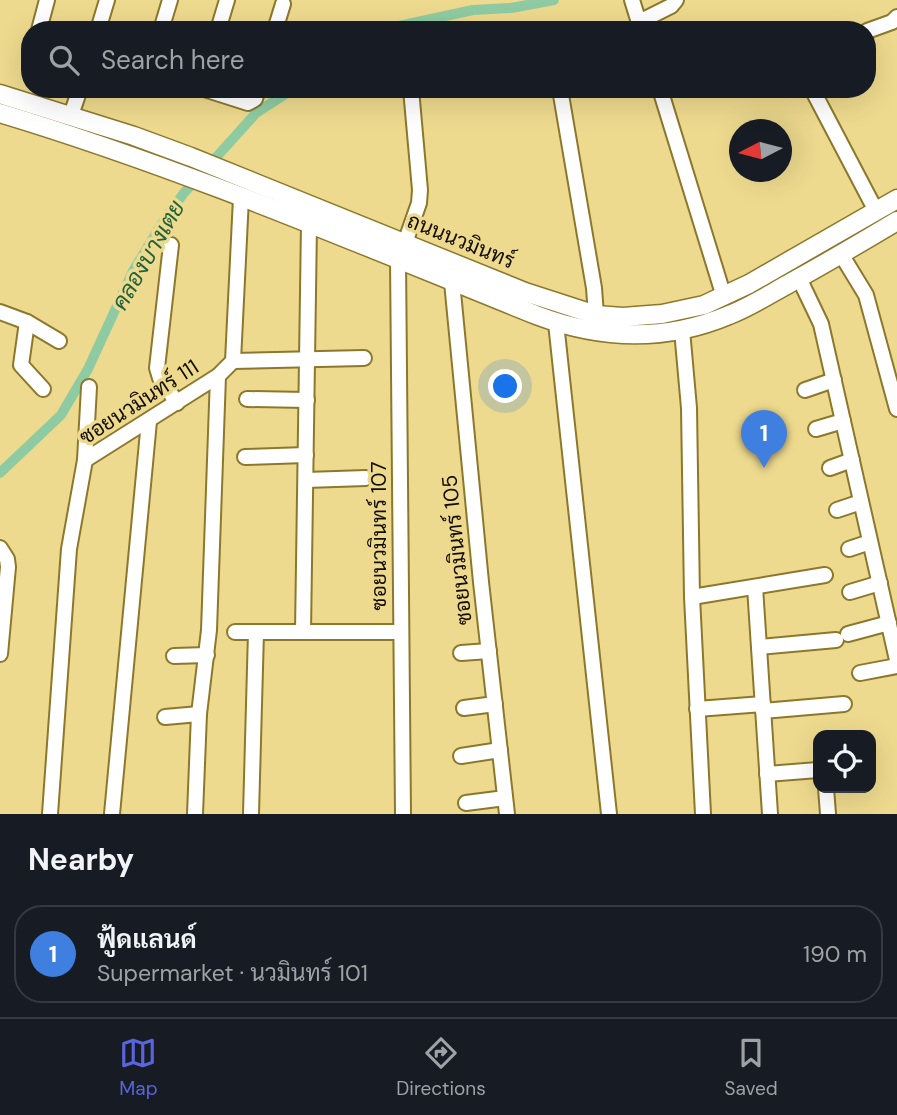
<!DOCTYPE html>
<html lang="en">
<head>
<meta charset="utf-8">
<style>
  body { margin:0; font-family:"DM Sans",Sarabun,sans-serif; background:#242831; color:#f1f3f6 }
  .controls { position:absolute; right:21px; bottom:21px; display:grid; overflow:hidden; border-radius:14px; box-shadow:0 7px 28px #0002 }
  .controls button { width:63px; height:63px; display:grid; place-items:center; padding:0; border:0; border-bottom:2px solid #363941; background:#171b24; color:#f1f3f6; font:35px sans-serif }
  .compass { position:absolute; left:729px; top:119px; width:63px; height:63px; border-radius:50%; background:#171b24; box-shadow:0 7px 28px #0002; rotate:264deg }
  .you { position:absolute; left:506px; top:387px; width:24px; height:24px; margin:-18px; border:5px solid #fff; border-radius:50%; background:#1a73e8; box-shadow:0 0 0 10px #1a73e833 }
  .badge { display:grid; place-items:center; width:46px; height:46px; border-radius:50%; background:#5965dc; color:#fff; font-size:23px; font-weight:700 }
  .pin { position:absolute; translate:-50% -58px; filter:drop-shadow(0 2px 4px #0008) }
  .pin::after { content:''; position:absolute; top:37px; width:24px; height:21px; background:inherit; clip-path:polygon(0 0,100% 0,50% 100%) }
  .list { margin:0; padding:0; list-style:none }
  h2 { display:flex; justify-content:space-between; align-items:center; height:91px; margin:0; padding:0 28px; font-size:30px }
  h2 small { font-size:23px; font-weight:400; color:#9ea1a6 }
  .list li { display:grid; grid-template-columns:46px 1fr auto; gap:21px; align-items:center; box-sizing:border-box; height:98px; margin:0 14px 14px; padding:0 14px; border:2px solid #363941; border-radius:28px }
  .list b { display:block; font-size:26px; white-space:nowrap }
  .list p { margin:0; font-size:23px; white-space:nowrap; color:#9ea1a6 }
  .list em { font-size:23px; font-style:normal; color:#9ea1a6 }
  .icon { flex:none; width:38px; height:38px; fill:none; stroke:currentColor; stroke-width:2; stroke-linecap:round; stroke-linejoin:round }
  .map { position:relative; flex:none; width:897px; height:814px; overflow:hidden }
  .search { position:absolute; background:#171b24; box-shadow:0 7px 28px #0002; left:21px; right:21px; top:21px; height:77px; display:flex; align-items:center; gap:18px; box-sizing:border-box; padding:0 24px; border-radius:28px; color:#9ea1a6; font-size:26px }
  .sheet { height:203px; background:#171b24 }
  nav { display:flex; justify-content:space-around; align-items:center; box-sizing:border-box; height:98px; border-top:2px solid #363941; background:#171b24; font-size:19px; color:#9ea1a6 }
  nav a { display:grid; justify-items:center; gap:4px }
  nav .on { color:#5965dc }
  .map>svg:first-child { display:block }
</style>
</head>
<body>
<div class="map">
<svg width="897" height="814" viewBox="0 0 897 814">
  <rect width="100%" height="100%" fill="#eeda8e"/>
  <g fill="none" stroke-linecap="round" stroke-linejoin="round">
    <g stroke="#8fcba2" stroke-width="10">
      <path d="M 392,30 L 399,26 L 473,10 L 511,8 L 554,0"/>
      <path d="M 0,473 L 61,415 L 88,369 L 133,271 L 166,217 L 184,193 L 256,113 L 293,89"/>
    </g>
    <defs>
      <g id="minor">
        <path d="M 632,0 L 641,29"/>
        <path d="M 639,22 L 671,6 L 676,0"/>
        <path d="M 39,30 L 47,0"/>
        <path d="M 98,30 L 107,0"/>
        <path d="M 161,30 L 170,0"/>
        <path d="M 218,30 L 227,0"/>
        <path d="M 275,30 L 283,4"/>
        <path d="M 867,31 L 892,22 L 897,17"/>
        <path d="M 204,89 L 248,103 L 255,99 L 258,89"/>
        <path d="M 560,89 L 594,288 L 596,315"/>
        <path d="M 660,89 L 724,297"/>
        <path d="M 812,89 L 876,211"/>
        <path d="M 71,115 L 80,89"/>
        <path d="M 405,243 L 419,203 L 420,190 L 411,89"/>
        <path d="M 171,245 L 157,368 L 160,378 L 177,403"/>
        <path d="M 841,254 L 866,295 L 897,409"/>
        <path d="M 398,259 C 401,444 400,629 403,814"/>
        <path d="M 799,278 L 821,324 L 897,660"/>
        <path d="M 452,282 L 481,582 L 507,814"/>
        <path d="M 0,312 L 27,322 L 59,341"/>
        <path d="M 27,322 L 21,365 L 43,389"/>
        <path d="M 556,323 L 609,814"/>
        <path d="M 682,330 L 689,408 L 692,597 L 703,814"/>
        <path d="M 233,361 L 364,358"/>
        <path d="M 805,390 L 834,380"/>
        <path d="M 247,399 L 307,400"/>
        <path d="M 816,429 L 843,421"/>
        <path d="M 245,457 L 306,455"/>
        <path d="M 85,460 L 218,376 L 233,361 L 241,198"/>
        <path d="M 830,468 L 852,460"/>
        <path d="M 306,480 L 366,478"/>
        <path d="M 837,510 L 861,502"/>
        <path d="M 0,548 L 7,559 L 8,567 L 0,654"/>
        <path d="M 849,549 L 870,542"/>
        <path d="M 755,587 L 770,814"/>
        <path d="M 850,592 L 880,583"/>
        <path d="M 692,597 L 825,575"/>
        <path d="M 235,632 L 400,632"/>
        <path d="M 303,632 L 309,224"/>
        <path d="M 848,634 L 889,623"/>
        <path d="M 759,647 L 836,640"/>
        <path d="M 461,653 L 489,651"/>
        <path d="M 174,656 L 207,655"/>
        <path d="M 860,673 L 897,666"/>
        <path d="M 464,708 L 495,704"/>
        <path d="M 697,709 L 763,704"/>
        <path d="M 763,711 L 844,704"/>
        <path d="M 165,717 L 199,714"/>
        <path d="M 461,756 L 500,750"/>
        <path d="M 767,774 L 818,770"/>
        <path d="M 826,788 L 828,814"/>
        <path d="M 466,803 L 505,798"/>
        <path d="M 50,814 L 69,549 L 85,460 L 89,387"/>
        <path d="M 112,814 L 149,421"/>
        <path d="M 195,814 L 199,714 L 209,630 L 218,376"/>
        <path d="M 251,814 L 256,632"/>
      </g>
      <g id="major">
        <path d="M 0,94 L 134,136 L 191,157 L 525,292 L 596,315 L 623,317 L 662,314 L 704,305 L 749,284 L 897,199"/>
        <path d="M 0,113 C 183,168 359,244 536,315 C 599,339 665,342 729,315 C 750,307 770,294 790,283 C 826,263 862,242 897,221"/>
      </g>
    </defs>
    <use href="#minor" stroke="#8c782c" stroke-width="18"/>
    <use href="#major" stroke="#8c782c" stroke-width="21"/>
    <use href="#minor" stroke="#fff" stroke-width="14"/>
    <use href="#major" stroke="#fff" stroke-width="18"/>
  </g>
  <g text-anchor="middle" stroke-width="7" stroke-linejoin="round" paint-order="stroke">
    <g font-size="21" fill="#130d00" stroke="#eeda8e">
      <text transform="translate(461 241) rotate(22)" y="7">ถนนนวมินทร์</text>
      <text transform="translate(139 402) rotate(-33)" y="7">ซอยนวมินทร์ 111</text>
      <text transform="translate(379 536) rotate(-90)" y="7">ซอยนวมินทร์ 107</text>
      <text transform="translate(457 550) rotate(-96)" y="7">ซอยนวมินทร์ 105</text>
    </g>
    <g font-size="23" font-style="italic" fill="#20623c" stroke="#eeda8e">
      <text transform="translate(148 255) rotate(-60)" y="8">คลองบางเตย</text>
    </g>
  </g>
</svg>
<div class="controls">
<button><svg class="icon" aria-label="locate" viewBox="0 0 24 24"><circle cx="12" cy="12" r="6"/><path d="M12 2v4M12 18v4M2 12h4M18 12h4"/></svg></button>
</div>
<svg class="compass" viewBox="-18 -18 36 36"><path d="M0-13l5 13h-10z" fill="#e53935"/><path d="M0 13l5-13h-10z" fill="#9ea1a6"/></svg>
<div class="you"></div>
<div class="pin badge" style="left:764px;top:468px;background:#3f7fe0">1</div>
<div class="search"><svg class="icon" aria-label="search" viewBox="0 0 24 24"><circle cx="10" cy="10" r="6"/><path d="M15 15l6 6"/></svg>Search here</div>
</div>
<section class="sheet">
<h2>Nearby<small></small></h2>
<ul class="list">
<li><span class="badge" style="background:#3f7fe0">1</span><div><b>ฟู้ดแลนด์</b><p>Supermarket · นวมินทร์ 101</p></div><em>190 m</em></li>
</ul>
</section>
<nav>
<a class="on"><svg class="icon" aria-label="map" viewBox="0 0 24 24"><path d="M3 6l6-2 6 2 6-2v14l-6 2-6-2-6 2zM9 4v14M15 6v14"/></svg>Map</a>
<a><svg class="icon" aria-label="directions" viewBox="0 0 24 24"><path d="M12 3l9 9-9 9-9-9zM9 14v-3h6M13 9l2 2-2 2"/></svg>Directions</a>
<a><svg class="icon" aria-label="saved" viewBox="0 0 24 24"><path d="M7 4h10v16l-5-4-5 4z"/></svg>Saved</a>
</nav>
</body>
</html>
